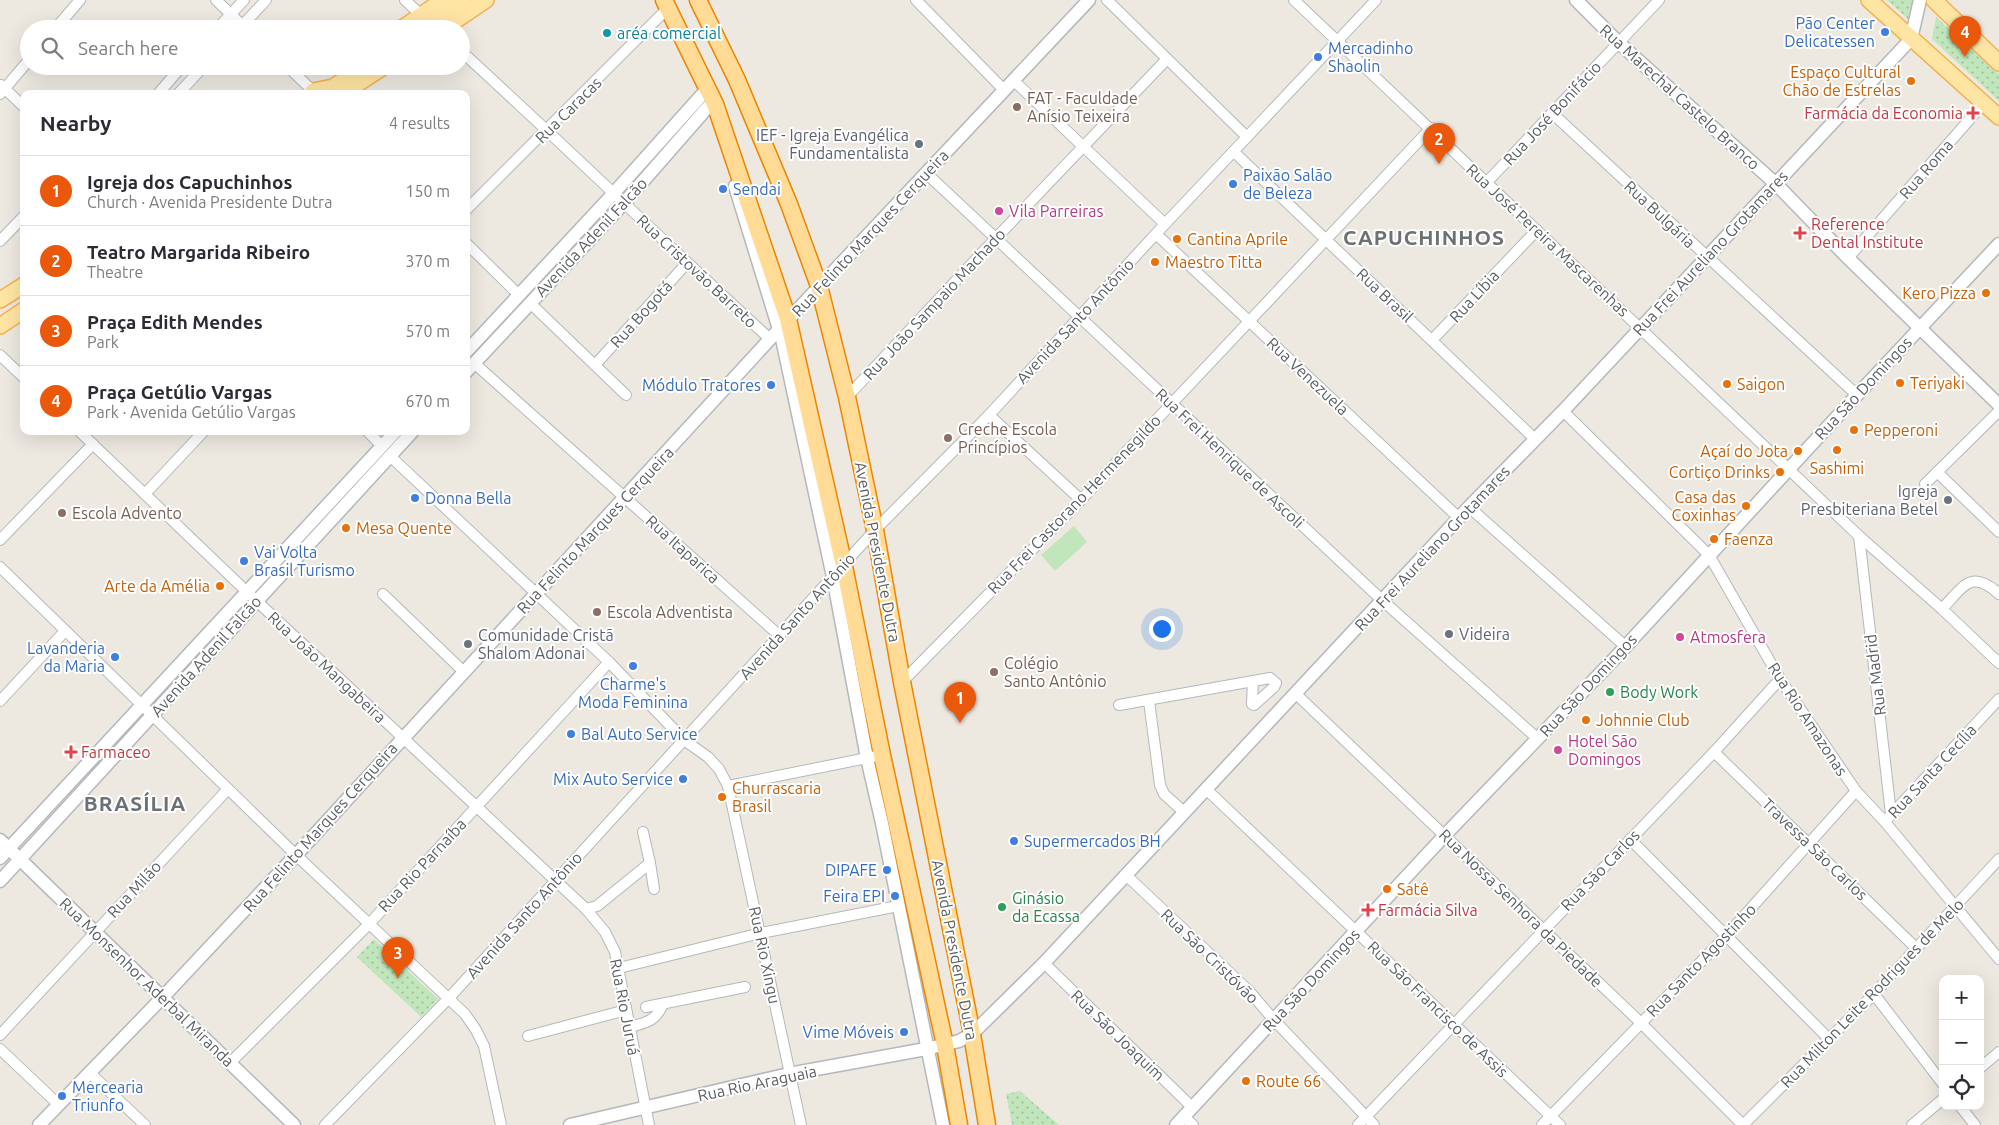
<!DOCTYPE html>
<html lang="en">
<head>
<meta charset="utf-8">
<style>
  body { margin:0; font-family:Ubuntu,sans-serif; background:#f7f7f7; color:#2b2b33 }
  .controls { position:absolute; right:15px; bottom:15px; display:grid; overflow:hidden; border-radius:10px; box-shadow:0 5px 20px #0002 }
  .controls button { width:45px; height:45px; display:grid; place-items:center; padding:0; border:0; border-bottom:1px solid #e1e1e2; background:#fff; color:#2b2b33; font:25px sans-serif }
  .you { position:absolute; left:1161px; top:628px; width:18px; height:18px; margin:-12px; border:4px solid #fff; border-radius:50%; background:#1a73e8; box-shadow:0 0 0 8px #1a73e833 }
  .badge { display:grid; place-items:center; width:32px; height:32px; border-radius:50%; background:#ea580c; color:#fff; font-size:16px; font-weight:700 }
  .pin { position:absolute; translate:-50% -41px; filter:drop-shadow(0 1px 2px #0008) }
  .pin::after { content:''; position:absolute; top:26px; width:18px; height:15px; background:inherit; clip-path:polygon(0 0,100% 0,50% 100%) }
  .list { margin:0; padding:0; list-style:none }
  h2 { display:flex; justify-content:space-between; align-items:center; height:65px; margin:0; padding:0 20px; font-size:21px }
  h2 small { font-size:16px; font-weight:400; color:#7c7c81 }
  .list li { display:grid; grid-template-columns:32px 1fr auto; gap:15px; align-items:center; box-sizing:border-box; height:70px; padding:0 20px; border-top:1px solid #e1e1e2 }
  .list b { display:block; font-size:19px; white-space:nowrap }
  .list p { margin:0; font-size:16px; white-space:nowrap; color:#7c7c81 }
  .list em { font-size:16px; font-style:normal; color:#7c7c81 }
  .icon { flex:none; width:28px; height:28px; fill:none; stroke:currentColor; stroke-width:2; stroke-linecap:round; stroke-linejoin:round }
  .map { position:relative; flex:none; width:1999px; height:1125px; overflow:hidden }
  .search { position:absolute; background:#fff; box-shadow:0 5px 20px #0002; left:20px; top:20px; width:450px; height:55px; display:flex; align-items:center; gap:12px; box-sizing:border-box; padding:0 18px; border-radius:28px; color:#7c7c81; font-size:19px }
  .panel { position:absolute; background:#fff; box-shadow:0 5px 20px #0002; left:20px; top:90px; width:450px; height:345px; border-radius:10px }
  .map>svg:first-child { display:block }
</style>
</head>
<body>
<div class="map">
<svg width="1999" height="1125" viewBox="0 0 1999 1125">
  <defs>
    <pattern id="park-dots" width="8" height="8" patternUnits="userSpaceOnUse" patternTransform="scale(1.25)"><rect width="8" height="8" fill="#c2e6bc"/><path d="M2 2h.1M6 6h.1" fill="none" stroke="#a1be9c" stroke-width="1.8" stroke-linecap="round"/></pattern>
  </defs>
  <rect width="100%" height="100%" fill="#ede9e1"/>
  <path fill="#c2e6bc" d="M 1074,526 L 1087,542 L 1055,571 L 1041,555 Z"/>
  <g fill="url(#park-dots)">
    <path d="M 1887,0 L 1915,0 L 1910,21 Z"/>
    <path d="M 1936,17 L 1999,74 L 1999,101 L 1932,39 Z"/>
    <path d="M 374,939 L 438,999 L 421,1017 L 357,957 Z"/>
    <path d="M 1020,1091 L 1059,1125 L 1012,1125 L 1006,1094 Z"/>
  </g>
  <g fill="none" stroke-linecap="round" stroke-linejoin="round">
    <defs>
      <g id="minor">
        <path d="M 216,0 L 246,29"/>
        <path d="M 405,0 L 421,15"/>
        <path d="M 916,0 L 1004,90"/>
        <path d="M 1107,0 L 1247,137"/>
        <path d="M 1294,0 L 1859,536 L 1942,609 L 1999,663"/>
        <path d="M 55,29 L 80,0"/>
        <path d="M 217,29 L 244,0"/>
        <path d="M 239,29 L 266,0"/>
        <path d="M 461,51 C 565,146 666,244 770,339"/>
        <path d="M 287,66 L 313,91"/>
        <path d="M 1013,80 L 1165,224"/>
        <path d="M 1,85 L 24,107"/>
        <path d="M 0,94 L 29,60"/>
        <path d="M 158,94 L 182,66"/>
        <path d="M 178,94 L 204,66"/>
        <path d="M 1552,113 L 1857,395"/>
        <path d="M 1234,152 L 1535,439"/>
        <path d="M 926,173 L 1383,601 L 1538,739"/>
        <path d="M 1487,182 L 1659,0"/>
        <path d="M 466,210 L 668,8"/>
        <path d="M 1156,234 L 1459,518"/>
        <path d="M 0,241 L 24,216"/>
        <path d="M 466,243 L 519,295"/>
        <path d="M 1848,258 L 1984,103"/>
        <path d="M 530,303 L 626,395"/>
        <path d="M 1432,340 L 1537,230"/>
        <path d="M 0,355 L 24,378"/>
        <path d="M 474,363 L 780,636"/>
        <path d="M 595,365 L 687,263"/>
        <path d="M 847,397 L 996,238 L 1167,59"/>
        <path d="M 1563,411 L 1709,555 L 1780,679 L 1856,791 L 1885,822 L 1999,959"/>
        <path d="M 989,415 L 1081,500"/>
        <path d="M 79,431 L 246,591 L 586,909 L 605,932 L 615,952 L 649,1125"/>
        <path d="M 367,431 L 382,446"/>
        <path d="M 390,456 L 609,662 L 684,740 L 708,757 L 719,769 L 728,786 L 801,1125"/>
        <path d="M 1937,472 L 1999,532"/>
        <path d="M 1925,484 L 1999,411"/>
        <path d="M 145,494 L 204,431"/>
        <path d="M 1469,507 L 1625,646"/>
        <path d="M 1859,536 L 1891,814"/>
        <path d="M 0,540 L 93,444"/>
        <path d="M 0,567 L 296,855 L 465,1014 L 476,1030 L 484,1046 L 501,1125"/>
        <path d="M 383,594 L 463,671"/>
        <path d="M 1942,609 C 1963,587 1971,568 1999,594"/>
        <path d="M 902,682 L 1081,500 L 1431,128"/>
        <path d="M 1296,694 L 1640,1022 L 1743,1125"/>
        <path d="M 0,701 L 65,631"/>
        <path d="M 1149,701 L 1160,785 L 1164,794 L 1184,812"/>
        <path d="M 1119,705 L 1270,678 L 1276,683 L 1274,687 L 1254,705 L 1252,704 L 1253,681"/>
        <path d="M 1714,752 L 1916,948"/>
        <path d="M 728,786 L 882,755"/>
        <path d="M 1206,789 L 1560,1125"/>
        <path d="M 1889,817 L 1999,699"/>
        <path d="M 1630,839 L 1829,1039"/>
        <path d="M 650,863 L 654,889"/>
        <path d="M 1126,875 L 1249,991 L 1274,1020 L 1374,1125"/>
        <path d="M 586,909 L 597,906 L 650,863 L 643,832"/>
        <path d="M 1044,963 L 1192,1107"/>
        <path d="M 619,968 L 761,933 L 898,906"/>
        <path d="M 1874,994 L 1943,1084"/>
        <path d="M 646,1007 L 745,987"/>
        <path d="M 630,1027 C 647,1022 655,1022 663,1004"/>
        <path d="M 0,1035 L 228,789"/>
        <path d="M 528,1036 L 626,1010"/>
        <path d="M 0,1049 L 59,1105"/>
        <path d="M 230,1063 L 370,923 L 609,662"/>
        <path d="M 1980,1068 L 1999,1052"/>
        <path d="M 90,1073 L 145,1125"/>
        <path d="M 1960,1106 L 1975,1125"/>
        <path d="M 1184,1117 L 1193,1125"/>
        <path d="M 325,1125 L 449,998 L 875,530 L 989,415 L 1165,224 L 1376,0"/>
        <path d="M 1358,1125 L 1714,752 L 1780,679"/>
        <path d="M 1542,1125 L 1727,935 L 1856,791"/>
        <path d="M 1743,1125 L 1874,994 L 1999,859"/>
        <path d="M 1912,1125 L 1943,1099"/>
      </g>
      <g id="tertiary">
        <path d="M 1576,0 L 1619,43 L 1776,184 L 1848,258 L 1999,405"/>
        <path d="M 735,186 L 782,339 L 833,577 L 867,758 L 882,823 L 943,1125"/>
        <path d="M 466,352 L 613,194 L 708,88"/>
        <path d="M 466,372 L 624,203 L 714,100"/>
        <path d="M 0,840 L 294,1125"/>
        <path d="M 0,858 L 396,431"/>
        <path d="M 0,881 L 413,431"/>
        <path d="M 39,1125 L 162,998 L 296,855 L 770,339 L 1089,0"/>
        <path d="M 570,1125 L 789,1074 L 926,1049 L 959,1041 L 972,1034 L 1044,963 L 1469,507 L 1563,411 L 1911,39 L 1920,0"/>
        <path d="M 1176,1125 L 1445,835 L 1615,658 L 1857,395 L 1999,244"/>
      </g>
      <g id="primary">
        <path d="M 1869,0 L 1999,117"/>
        <path d="M 1934,0 L 1999,63"/>
        <path d="M 401,29 L 443,0"/>
        <path d="M 421,29 L 464,0"/>
        <path d="M 443,29 L 486,0"/>
        <path d="M 313,91 L 333,87 L 365,66"/>
        <path d="M 342,94 L 385,66"/>
        <path d="M 0,300 L 24,285"/>
        <path d="M 0,326 L 24,310"/>
      </g>
      <g id="trunk">
        <path d="M 664,0 L 715,104 L 788,319 L 844,566 L 882,755 L 945,1045 L 959,1125"/>
        <path d="M 698,0 L 737,80 L 789,204 L 819,286 L 847,397 L 875,530 L 902,682 L 972,1034 L 987,1125"/>
      </g>
    </defs>
    <use href="#minor" stroke="#b4b8bc" stroke-width="12"/>
    <use href="#tertiary" stroke="#b4b8bc" stroke-width="15"/>
    <use href="#primary" stroke="#f5b252" stroke-width="18"/>
    <use href="#trunk" stroke="#ee8500" stroke-width="19"/>
    <use href="#minor" stroke="#fff" stroke-width="10"/>
    <use href="#tertiary" stroke="#fff" stroke-width="12"/>
    <use href="#primary" stroke="#ffe5a4" stroke-width="15"/>
    <use href="#trunk" stroke="#ffdb95" stroke-width="16"/>
  </g>
  <g fill="#3f7fe0" stroke="#fff" stroke-width="2">
    <circle cx="1885" cy="32" r="5"/>
    <circle cx="1318" cy="57" r="5"/>
    <circle cx="1233" cy="184" r="5"/>
    <circle cx="723" cy="189" r="5"/>
    <circle cx="771" cy="385" r="5"/>
    <circle cx="415" cy="498" r="5"/>
    <circle cx="244" cy="561" r="5"/>
    <circle cx="115" cy="657" r="5"/>
    <circle cx="633" cy="666" r="5"/>
    <circle cx="571" cy="734" r="5"/>
    <circle cx="683" cy="779" r="5"/>
    <circle cx="1014" cy="841" r="5"/>
    <circle cx="887" cy="870" r="5"/>
    <circle cx="895" cy="896" r="5"/>
    <circle cx="904" cy="1032" r="5"/>
    <circle cx="62" cy="1096" r="5"/>
  </g>
  <circle fill="#0f9aa8" stroke="#fff" stroke-width="2" cx="607" cy="33" r="5"/>
  <g fill="#e8710a" stroke="#fff" stroke-width="2">
    <circle cx="1911" cy="81" r="5"/>
    <circle cx="1177" cy="239" r="5"/>
    <circle cx="1155" cy="262" r="5"/>
    <circle cx="1986" cy="293" r="5"/>
    <circle cx="1900" cy="383" r="5"/>
    <circle cx="1727" cy="384" r="5"/>
    <circle cx="1854" cy="430" r="5"/>
    <circle cx="1837" cy="450" r="5"/>
    <circle cx="1798" cy="451" r="5"/>
    <circle cx="1780" cy="472" r="5"/>
    <circle cx="1746" cy="506" r="5"/>
    <circle cx="346" cy="528" r="5"/>
    <circle cx="1714" cy="539" r="5"/>
    <circle cx="220" cy="586" r="5"/>
    <circle cx="1586" cy="720" r="5"/>
    <circle cx="722" cy="797" r="5"/>
    <circle cx="1387" cy="889" r="5"/>
    <circle cx="1246" cy="1081" r="5"/>
  </g>
  <g fill="#8d6e63" stroke="#fff" stroke-width="2">
    <circle cx="1017" cy="107" r="5"/>
    <circle cx="948" cy="438" r="5"/>
    <circle cx="62" cy="513" r="5"/>
    <circle cx="597" cy="612" r="5"/>
    <circle cx="994" cy="672" r="5"/>
  </g>
  <g fill="#e0444e" stroke="#fff" stroke-width="2">
    <path d="M1970.5 105.5h5v5h5v5h-5v5h-5v-5h-5v-5h5z"/>
    <path d="M1797.5 225.5h5v5h5v5h-5v5h-5v-5h-5v-5h5z"/>
    <path d="M68.5 744.5h5v5h5v5h-5v5h-5v-5h-5v-5h5z"/>
    <path d="M1365.5 902.5h5v5h5v5h-5v5h-5v-5h-5v-5h5z"/>
  </g>
  <g fill="#6b7280" stroke="#fff" stroke-width="2">
    <circle cx="919" cy="144" r="5"/>
    <circle cx="1948" cy="500" r="5"/>
    <circle cx="1449" cy="634" r="5"/>
    <circle cx="468" cy="644" r="5"/>
  </g>
  <g fill="#d1479c" stroke="#fff" stroke-width="2">
    <circle cx="999" cy="211" r="5"/>
    <circle cx="1680" cy="637" r="5"/>
    <circle cx="1558" cy="750" r="5"/>
  </g>
  <g fill="#2e9e5b" stroke="#fff" stroke-width="2">
    <circle cx="1610" cy="692" r="5"/>
    <circle cx="1002" cy="907" r="5"/>
  </g>
  <g text-anchor="middle" stroke-width="4" stroke-linejoin="round" paint-order="stroke">
    <g font-size="16" fill="#366cbe" stroke="#fff" text-anchor="start">
      <text x="1875" y="29" text-anchor="end">Pão Center<tspan x="1875" dy="18">Delicatessen</tspan></text>
      <text x="1328" y="54">Mercadinho<tspan x="1328" dy="18">Shaolin</tspan></text>
      <text x="1243" y="181">Paixão Salão<tspan x="1243" dy="18">de Beleza</tspan></text>
      <text x="733" y="195">Sendai</text>
      <text x="761" y="391" text-anchor="end">Módulo Tratores</text>
      <text x="425" y="504">Donna Bella</text>
      <text x="254" y="558">Vai Volta<tspan x="254" dy="18">Brasil Turismo</tspan></text>
      <text x="105" y="654" text-anchor="end">Lavanderia<tspan x="105" dy="18">da Maria</tspan></text>
      <text x="633" y="690" text-anchor="middle">Charme's<tspan x="633" dy="18">Moda Feminina</tspan></text>
      <text x="581" y="740">Bal Auto Service</text>
      <text x="673" y="785" text-anchor="end">Mix Auto Service</text>
      <text x="1024" y="847">Supermercados BH</text>
      <text x="877" y="876" text-anchor="end">DIPAFE</text>
      <text x="885" y="902" text-anchor="end">Feira EPI</text>
      <text x="894" y="1038" text-anchor="end">Vime Móveis</text>
      <text x="72" y="1093">Mercearia<tspan x="72" dy="18">Triunfo</tspan></text>
    </g>
    <g font-size="16" fill="#0d838f" stroke="#fff" text-anchor="start">
      <text x="617" y="39">aréa comercial</text>
    </g>
    <g font-size="16" fill="#c56008" stroke="#fff" text-anchor="start">
      <text x="1901" y="78" text-anchor="end">Espaço Cultural<tspan x="1901" dy="18">Chão de Estrelas</tspan></text>
      <text x="1187" y="245">Cantina Aprile</text>
      <text x="1165" y="268">Maestro Titta</text>
      <text x="1976" y="299" text-anchor="end">Kero Pizza</text>
      <text x="1910" y="389">Teriyaki</text>
      <text x="1737" y="390">Saigon</text>
      <text x="1864" y="436">Pepperoni</text>
      <text x="1788" y="457" text-anchor="end">Açaí do Jota</text>
      <text x="1837" y="474" text-anchor="middle">Sashimi</text>
      <text x="1770" y="478" text-anchor="end">Cortiço Drinks</text>
      <text x="1736" y="503" text-anchor="end">Casa das<tspan x="1736" dy="18">Coxinhas</tspan></text>
      <text x="356" y="534">Mesa Quente</text>
      <text x="1724" y="545">Faenza</text>
      <text x="210" y="592" text-anchor="end">Arte da Amélia</text>
      <text x="1596" y="726">Johnnie Club</text>
      <text x="732" y="794">Churrascaria<tspan x="732" dy="18">Brasil</tspan></text>
      <text x="1397" y="895">Satê</text>
      <text x="1256" y="1087">Route 66</text>
    </g>
    <g font-size="16" fill="#5a5f62" stroke="#fff">
      <text transform="translate(1680 97) rotate(42)" y="6">Rua Marechal Castelo Branco</text>
      <text transform="translate(568 110) rotate(-45)" y="6">Rua Caracas</text>
      <text transform="translate(1552 113) rotate(-47)" y="6">Rua José Bonifácio</text>
      <text transform="translate(1926 169) rotate(-49)" y="6">Rua Roma</text>
      <text transform="translate(1660 214) rotate(43)" y="6">Rua Bulgária</text>
      <text transform="translate(870 233) rotate(-47)" y="6">Rua Felinto Marques Cerqueira</text>
      <text transform="translate(591 237) rotate(-47)" y="6">Avenida Adenil Falcão</text>
      <text transform="translate(1548 240) rotate(43)" y="6">Rua José Pereira Mascarenhas</text>
      <text transform="translate(1710 253) rotate(-47)" y="6">Rua Frei Aureliano Grotamares</text>
      <text transform="translate(697 271) rotate(43)" y="6">Rua Cristovão Barreto</text>
      <text transform="translate(1385 295) rotate(43)" y="6">Rua Brasil</text>
      <text transform="translate(1474 296) rotate(-47)" y="6">Rua Líbia</text>
      <text transform="translate(934 304) rotate(-47)" y="6">Rua João Sampaio Machado</text>
      <text transform="translate(641 314) rotate(-48)" y="6">Rua Bogotá</text>
      <text transform="translate(1075 321) rotate(-47)" y="6">Avenida Santo Antônio</text>
      <text transform="translate(1308 376) rotate(43)" y="6">Rua Venezuela</text>
      <text transform="translate(1863 388) rotate(-47)" y="6">Rua São Domingos</text>
      <text transform="translate(1230 458) rotate(43)" y="6">Rua Frei Henrique de Ascoli</text>
      <text transform="translate(1074 504) rotate(-46)" y="6">Rua Frei Castorano Hermenegildo</text>
      <text transform="translate(595 530) rotate(-47)" y="6">Rua Felinto Marques Cerqueira</text>
      <text transform="translate(1432 548) rotate(-47)" y="6">Rua Frei Aureliano Grotamares</text>
      <text transform="translate(683 549) rotate(42)" y="6">Rua Itaparica</text>
      <text transform="translate(878 552) rotate(79)" y="6">Avenida Presidente Dutra</text>
      <text transform="translate(797 616) rotate(-48)" y="6">Avenida Santo Antônio</text>
      <text transform="translate(206 656) rotate(-48)" y="6">Avenida Adenil Falcão</text>
      <text transform="translate(327 667) rotate(43)" y="6">Rua João Mangabeira</text>
      <text transform="translate(1875 675) rotate(-97)" y="6">Rua Madrid</text>
      <text transform="translate(1588 685) rotate(-47)" y="6">Rua São Domingos</text>
      <text transform="translate(1808 719) rotate(57)" y="6">Rua Rio Amazonas</text>
      <text transform="translate(1932 771) rotate(-47)" y="6">Rua Santa Cecília</text>
      <text transform="translate(320 827) rotate(-48)" y="6">Rua Felinto Marques Cerqueira</text>
      <text transform="translate(1815 849) rotate(44)" y="6">Travessa São Carlos</text>
      <text transform="translate(422 865) rotate(-47)" y="6">Rua Rio Parnaíba</text>
      <text transform="translate(1600 870) rotate(-46)" y="6">Rua São Carlos</text>
      <text transform="translate(134 889) rotate(-47)" y="6">Rua Milão</text>
      <text transform="translate(1521 908) rotate(44)" y="6">Rua Nossa Senhora da Piedade</text>
      <text transform="translate(524 915) rotate(-48)" y="6">Avenida Santo Antônio</text>
      <text transform="translate(955 950) rotate(79)" y="6">Avenida Presidente Dutra</text>
      <text transform="translate(765 955) rotate(78)" y="6">Rua Rio Xingu</text>
      <text transform="translate(1210 956) rotate(44)" y="6">Rua São Cristóvão</text>
      <text transform="translate(1701 960) rotate(-46)" y="6">Rua Santo Agostinho</text>
      <text transform="translate(1311 980) rotate(-47)" y="6">Rua São Domingos</text>
      <text transform="translate(147 982) rotate(44)" y="6">Rua Monsenhor Aderbal Miranda</text>
      <text transform="translate(1872 993) rotate(-46)" y="6">Rua Milton Leite Rodrigues de Melo</text>
      <text transform="translate(625 1007) rotate(79)" y="6">Rua Rio Juruá</text>
      <text transform="translate(1438 1009) rotate(44)" y="6">Rua São Francisco de Assis</text>
      <text transform="translate(1118 1035) rotate(44)" y="6">Rua São Joaquim</text>
      <text transform="translate(757 1083) rotate(-12)" y="6">Rua Rio Araguaia</text>
    </g>
    <g font-size="16" fill="#785e54" stroke="#fff" text-anchor="start">
      <text x="1027" y="104">FAT - Faculdade<tspan x="1027" dy="18">Anísio Teixeira</tspan></text>
      <text x="958" y="435">Creche Escola<tspan x="958" dy="18">Princípios</tspan></text>
      <text x="72" y="519">Escola Advento</text>
      <text x="607" y="618">Escola Adventista</text>
      <text x="1004" y="669">Colégio<tspan x="1004" dy="18">Santo Antônio</tspan></text>
    </g>
    <g font-size="16" fill="#be3a42" stroke="#fff" text-anchor="start">
      <text x="1963" y="119" text-anchor="end">Farmácia da Economia</text>
      <text x="1811" y="230">Reference<tspan x="1811" dy="18">Dental Institute</tspan></text>
      <text x="81" y="758">Farmaceo</text>
      <text x="1378" y="916">Farmácia Silva</text>
    </g>
    <g font-size="16" fill="#5b616d" stroke="#fff" text-anchor="end">
      <text x="909" y="141">IEF - Igreja Evangélica<tspan x="909" dy="18">Fundamentalista</tspan></text>
      <text x="1938" y="497">Igreja<tspan x="1938" dy="18">Presbiteriana Betel</tspan></text>
      <text x="1459" y="640" text-anchor="start">Videira</text>
      <text x="478" y="641" text-anchor="start">Comunidade Cristã<tspan x="478" dy="18">Shalom Adonai</tspan></text>
    </g>
    <g font-size="16" fill="#b23c85" stroke="#fff" text-anchor="start">
      <text x="1009" y="217">Vila Parreiras</text>
      <text x="1690" y="643">Atmosfera</text>
      <text x="1568" y="747">Hotel São<tspan x="1568" dy="18">Domingos</tspan></text>
    </g>
    <g font-size="16" fill="#27864d" stroke="#fff" text-anchor="start">
      <text x="1620" y="698">Body Work</text>
      <text x="1012" y="904">Ginásio<tspan x="1012" dy="18">da Ecassa</tspan></text>
    </g>
    <g font-size="21" font-weight="bold" letter-spacing="1" fill="#6b7174" stroke="#fff">
      <text x="1424" y="245">CAPUCHINHOS</text>
      <text x="135" y="811">BRASÍLIA</text>
    </g>
  </g>
</svg>
<div class="controls">
<button>+</button>
<button>−</button>
<button><svg class="icon" aria-label="locate" viewBox="0 0 24 24"><circle cx="12" cy="12" r="6"/><path d="M12 2v4M12 18v4M2 12h4M18 12h4"/></svg></button>
</div>
<div class="you"></div>
<div class="pin badge" style="left:960px;top:723px">1</div>
<div class="pin badge" style="left:1439px;top:164px">2</div>
<div class="pin badge" style="left:398px;top:978px">3</div>
<div class="pin badge" style="left:1965px;top:57px">4</div>
<div class="search"><svg class="icon" aria-label="search" viewBox="0 0 24 24"><circle cx="10" cy="10" r="6"/><path d="M15 15l6 6"/></svg>Search here</div>
<section class="panel">
<h2>Nearby<small>4 results</small></h2>
<ul class="list">
<li><span class="badge">1</span><div><b>Igreja dos Capuchinhos</b><p>Church · Avenida Presidente Dutra</p></div><em>150 m</em></li>
<li><span class="badge">2</span><div><b>Teatro Margarida Ribeiro</b><p>Theatre</p></div><em>370 m</em></li>
<li><span class="badge">3</span><div><b>Praça Edith Mendes</b><p>Park</p></div><em>570 m</em></li>
<li><span class="badge">4</span><div><b>Praça Getúlio Vargas</b><p>Park · Avenida Getúlio Vargas</p></div><em>670 m</em></li>
</ul>
</section>
</div>
</body>
</html>
